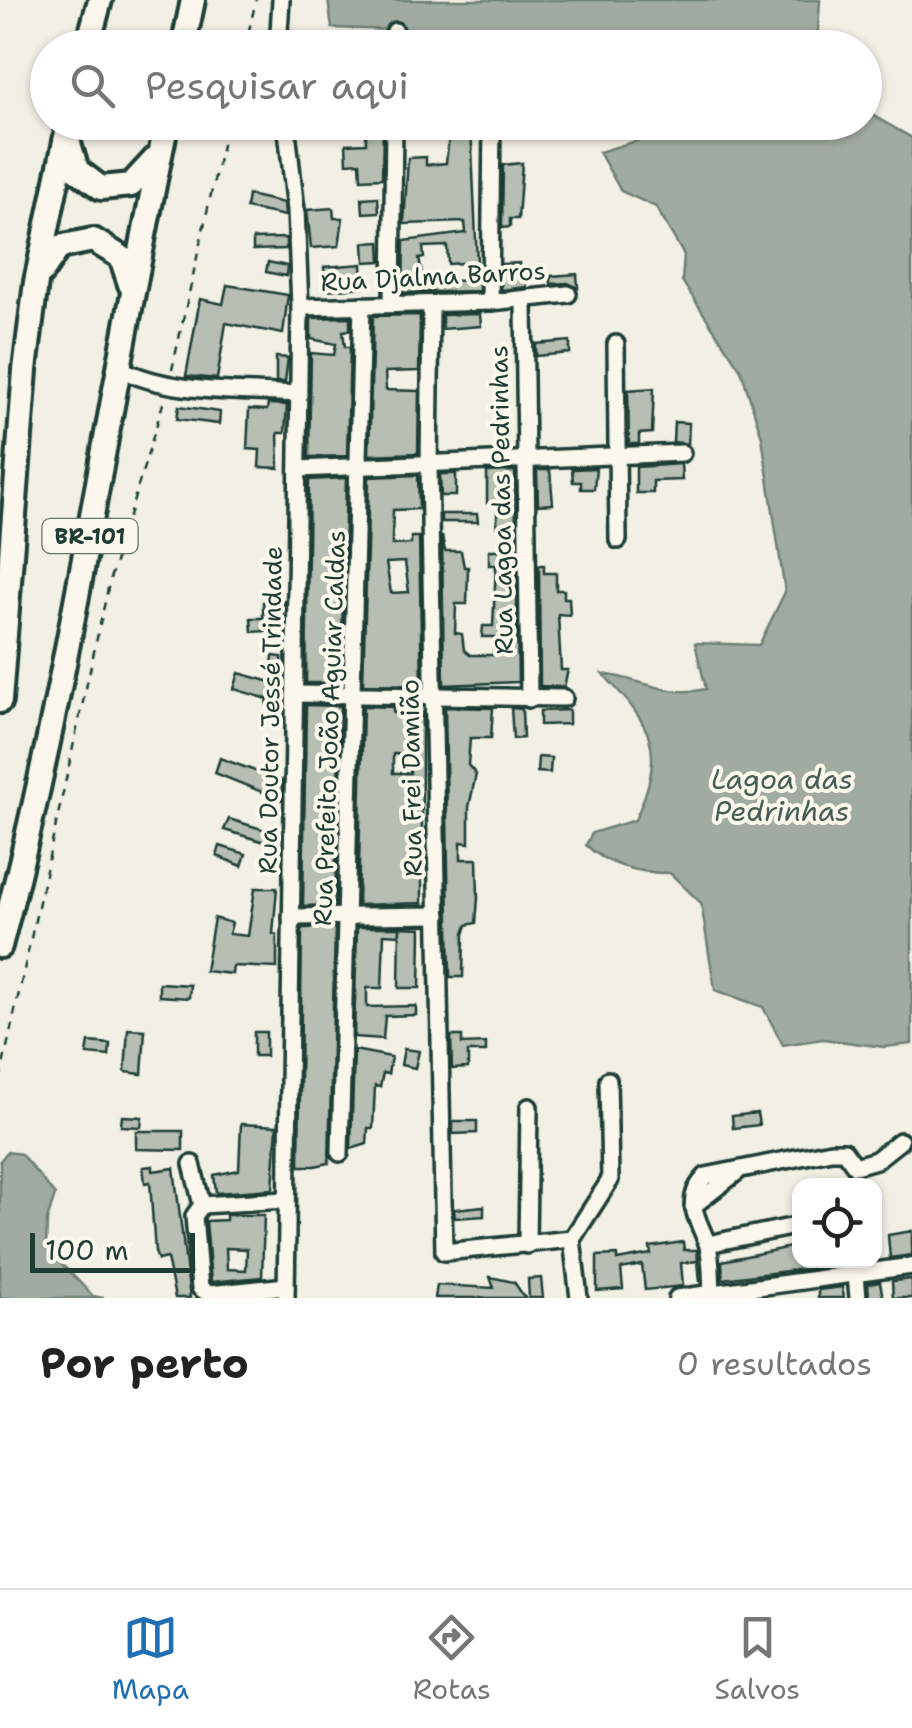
<!DOCTYPE html>
<html lang="pt">
<head>
<meta charset="utf-8">
<style>
  body { margin:0; font-family:"Shantell Sans",sans-serif; background:#f6f6f6; color:#222 }
  .controls { position:absolute; right:30px; bottom:30px; display:grid; overflow:hidden; border-radius:20px; box-shadow:0 2px 8px #0004 }
  .controls button { width:90px; height:90px; display:grid; place-items:center; padding:0; border:0; border-bottom:2px solid #e0e0e0; background:#fff; color:#222; font:50px sans-serif }
  .scale { position:absolute; left:30px; bottom:25px; width:165px; box-sizing:border-box; padding-left:10px; border:5px solid #1f3d34; border-top:0; font-size:28px; line-height:35px; white-space:nowrap; color:#1f3d34; -webkit-text-stroke:8px #fbf7ec; paint-order:stroke }
  .list { margin:0; padding:0; list-style:none }
  h2 { display:flex; justify-content:space-between; align-items:center; height:130px; margin:0; padding:0 40px; font-size:42px }
  h2 small { font-size:32px; font-weight:400; color:#767676 }
  .icon { flex:none; width:55px; height:55px; fill:none; stroke:currentColor; stroke-width:2; stroke-linecap:round; stroke-linejoin:round }
  .map { position:relative; flex:none; width:912px; height:1298px; overflow:hidden }
  .search { position:absolute; background:#fff; box-shadow:0 2px 8px #0004; left:30px; right:30px; top:30px; height:110px; display:flex; align-items:center; gap:25px; box-sizing:border-box; padding:0 35px; border-radius:55px; color:#767676; font-size:38px }
  .sheet { height:290px; background:#fff }
  nav { display:flex; justify-content:space-around; align-items:center; box-sizing:border-box; height:140px; border-top:2px solid #e0e0e0; background:#fff; font-size:28px; color:#767676 }
  nav a { display:grid; justify-items:center; gap:5px }
  nav .on { color:#1f6fb2 }
  .map>svg:first-child { display:block }
</style>
</head>
<body>
<div class="map">
<svg width="912" height="1298" viewBox="0 0 912 1298">
  <rect width="100%" height="100%" fill="#f2f0e5"/>
  <filter id="ink" filterUnits="userSpaceOnUse"><feTurbulence type="fractalNoise" baseFrequency=".01" numOctaves="2"/><feDisplacementMap in="SourceGraphic" scale="20" xChannelSelector="R" yChannelSelector="G"/><feConvolveMatrix kernelMatrix="1 2 1 2 8 2 1 2 1" color-interpolation-filters="sRGB"/></filter>
  <g filter="url(#ink)">
    <g fill="#a2aba1" stroke="#6e7f75" stroke-width="2.5">
      <path d="M 328,0 L 820,0 L 817,47 L 503,48 L 455,32 L 332,28 Z"/>
      <path d="M 865,111 L 912,138 L 912,1044 L 884,1047 L 823,1039 L 783,1045 L 763,1007 L 715,990 L 701,903 L 670,873 C 639,873 609,867 586,845 L 592,833 L 635,820 C 667,749 653,727 603,674 C 641,679 669,698 706,689 L 695,643 L 759,645 L 785,592 L 762,437 L 741,370 L 682,281 L 684,255 L 656,207 L 621,191 L 599,152 L 697,123 L 864,122 Z"/>
      <path d="M 7,1152 L 21,1154 L 55,1195 L 47,1220 L 46,1248 L 93,1296 L 104,1298 L 0,1298 L 0,1161 Z"/>
    </g>
    <g fill="#b7beb3" stroke="#1f3d34" stroke-width="2.5" fill-rule="evenodd">
      <path d="M 471,126 L 477,262 L 448,264 L 447,246 L 423,247 L 424,258 L 419,259 L 424,282 L 479,280 L 479,291 L 403,293 L 404,241 L 466,233 L 465,222 L 404,224 L 408,158 L 426,157 L 426,165 L 446,163 L 450,127 Z"/>
      <path d="M 383,127 L 382,178 L 361,179 L 360,162 L 347,163 L 346,144 L 366,143 L 366,128 Z"/>
      <path d="M 522,163 L 518,219 L 510,219 L 510,227 L 502,228 L 503,165 Z"/>
      <path d="M 248,195 L 284,203 L 285,216 L 246,208 Z"/>
      <path d="M 378,197 L 379,212 L 363,213 L 362,198 Z"/>
      <path d="M 333,208 L 334,218 L 343,218 L 339,246 L 311,248 L 307,210 Z"/>
      <path d="M 286,238 L 286,249 L 253,250 L 253,239 Z"/>
      <path d="M 380,242 L 381,261 L 365,262 L 364,243 Z"/>
      <path d="M 268,262 L 287,266 L 286,276 L 266,272 Z"/>
      <path d="M 519,263 L 520,279 L 526,278 L 527,287 L 501,290 L 502,264 Z"/>
      <path d="M 362,264 L 363,287 L 325,290 L 324,267 Z"/>
      <path d="M 577,274 L 578,288 L 568,283 L 551,284 L 551,276 Z"/>
      <path d="M 227,285 L 288,295 L 283,334 L 226,323 L 217,379 L 186,376 L 200,299 L 223,304 Z"/>
      <path d="M 480,314 L 481,326 L 442,329 L 442,315 Z"/>
      <path d="M 420,315 L 419,371 L 385,372 L 386,390 L 419,391 L 418,453 L 369,455 L 373,316 Z"/>
      <path d="M 350,317 L 350,330 L 343,331 L 345,347 L 350,347 L 347,456 L 309,457 L 311,353 L 334,355 L 336,344 L 311,339 L 311,318 Z"/>
      <path d="M 570,341 L 570,353 L 536,356 L 536,344 Z"/>
      <path d="M 276,357 L 288,358 L 285,382 L 276,382 Z"/>
      <path d="M 654,388 L 652,433 L 639,434 L 639,444 L 629,444 L 628,390 Z"/>
      <path d="M 268,404 L 287,405 L 285,433 L 278,433 L 279,468 L 259,467 L 260,450 L 247,449 L 249,409 L 267,410 Z"/>
      <path d="M 179,406 L 220,412 L 219,424 L 177,419 Z"/>
      <path d="M 674,422 L 689,423 L 688,444 L 673,442 Z"/>
      <path d="M 681,464 L 682,480 L 653,481 L 653,493 L 636,493 L 636,467 Z"/>
      <path d="M 596,468 L 594,489 L 581,489 L 581,482 L 573,482 L 572,469 Z"/>
      <path d="M 537,470 L 550,470 L 553,504 L 538,505 Z"/>
      <path d="M 515,471 L 516,527 L 497,527 L 497,503 L 487,503 L 487,472 Z"/>
      <path d="M 440,474 L 456,474 L 456,496 L 441,496 Z"/>
      <path d="M 418,475 L 419,509 L 393,510 L 392,538 L 392,545 L 411,544 L 411,537 L 419,537 L 422,685 L 363,684 L 369,477 ZM 405,562 L 409,592 L 391,593 L 386,563 Z"/>
      <path d="M 346,478 L 341,683 L 306,683 L 309,480 Z"/>
      <path d="M 441,514 L 477,514 L 478,522 L 441,522 Z"/>
      <path d="M 442,536 L 445,551 L 461,551 L 464,567 L 468,567 L 467,604 L 456,604 L 455,633 L 462,634 L 464,650 L 470,655 L 493,655 L 494,637 L 482,637 L 483,626 L 493,626 L 496,565 L 489,565 L 489,550 L 516,550 L 518,682 L 444,685 Z"/>
      <path d="M 539,565 L 544,565 L 544,573 L 556,573 L 556,590 L 564,590 L 564,598 L 569,598 L 570,615 L 558,614 L 561,670 L 568,670 L 564,687 L 540,686 Z"/>
      <path d="M 284,601 L 281,630 L 252,632 L 251,618 L 263,618 L 263,602 Z"/>
      <path d="M 273,656 L 282,657 L 282,709 L 267,705 L 268,699 L 234,689 L 239,673 L 271,682 Z"/>
      <path d="M 306,705 L 340,706 L 335,905 L 303,906 Z"/>
      <path d="M 363,706 L 393,707 L 393,713 L 422,713 L 422,903 L 358,905 ZM 393,754 L 410,754 L 410,773 L 393,773 Z"/>
      <path d="M 445,707 L 493,708 L 491,738 L 470,738 L 468,765 L 476,774 L 469,807 L 469,843 L 461,842 L 461,859 L 477,859 L 478,898 L 476,923 L 467,925 L 464,934 L 463,977 L 450,977 Z"/>
      <path d="M 511,708 L 522,709 L 523,738 L 513,739 Z"/>
      <path d="M 569,710 L 569,724 L 540,725 L 540,711 Z"/>
      <path d="M 538,757 L 551,758 L 550,773 L 537,772 Z"/>
      <path d="M 220,758 L 282,781 L 282,800 L 215,773 Z"/>
      <path d="M 229,819 L 278,834 L 275,845 L 224,830 Z"/>
      <path d="M 220,846 L 246,854 L 242,866 L 217,856 Z"/>
      <path d="M 255,888 L 277,888 L 273,934 L 277,935 L 277,968 L 233,966 L 232,974 L 205,971 L 214,918 L 232,923 L 229,934 L 248,936 Z"/>
      <path d="M 357,927 L 400,927 L 400,935 L 384,934 L 382,988 L 367,988 L 367,1007 L 416,1006 L 416,1015 L 385,1016 L 383,1039 L 354,1037 Z"/>
      <path d="M 400,927 L 421,928 L 420,988 L 399,988 Z"/>
      <path d="M 302,928 L 335,928 L 329,1163 L 315,1166 L 299,1166 Z"/>
      <path d="M 159,983 L 190,985 L 189,998 L 159,996 Z"/>
      <path d="M 128,1029 L 145,1030 L 142,1074 L 125,1072 Z"/>
      <rect x="254" y="1032" width="12" height="24"/>
      <path d="M 451,1036 L 462,1036 L 462,1044 L 486,1043 L 486,1052 L 468,1052 L 468,1068 L 452,1069 Z"/>
      <path d="M 89,1042 L 110,1044 L 109,1056 L 87,1054 Z"/>
      <path d="M 404,1049 L 419,1051 L 415,1068 L 401,1065 Z"/>
      <path d="M 354,1050 L 391,1057 L 388,1074 L 383,1073 L 380,1087 L 375,1086 L 373,1128 L 368,1128 L 367,1144 L 351,1149 Z"/>
      <path d="M 757,1113 L 759,1125 L 733,1128 L 732,1116 Z"/>
      <path d="M 122,1116 L 142,1117 L 141,1127 L 121,1126 Z"/>
      <path d="M 453,1121 L 477,1121 L 477,1133 L 453,1134 Z"/>
      <path d="M 241,1124 L 277,1126 L 273,1189 L 216,1193 L 214,1175 L 239,1170 Z"/>
      <path d="M 136,1131 L 183,1131 L 183,1150 L 136,1149 Z"/>
      <path d="M 153,1166 L 153,1171 L 174,1168 L 190,1298 L 175,1298 L 167,1258 L 158,1260 L 155,1252 L 150,1182 L 145,1183 L 143,1167 Z"/>
      <path d="M 484,1206 L 484,1216 L 455,1218 L 454,1209 Z"/>
      <path d="M 226,1215 L 264,1215 L 262,1277 L 211,1282 L 206,1221 L 226,1220 ZM 226,1248 L 247,1249 L 246,1270 L 227,1269 Z"/>
      <path d="M 912,1231 L 912,1255 L 890,1258 L 888,1235 Z"/>
      <path d="M 683,1242 L 684,1250 L 697,1250 L 700,1282 L 698,1261 L 681,1263 L 683,1286 L 645,1290 L 642,1265 L 621,1269 L 623,1289 L 597,1291 L 597,1256 L 617,1255 L 617,1260 L 651,1254 L 650,1247 Z"/>
      <path d="M 800,1245 L 800,1260 L 852,1263 L 723,1279 L 722,1261 Z"/>
      <path d="M 490,1277 L 514,1282 L 525,1298 L 435,1298 L 437,1285 L 494,1288 Z"/>
      <path d="M 541,1278 L 543,1298 L 529,1298 L 528,1279 Z"/>
      <path d="M 912,1279 L 912,1298 L 893,1298 L 892,1281 Z"/>
      <path d="M 880,1282 L 883,1298 L 869,1298 L 868,1284 Z"/>
      <path d="M 842,1287 L 844,1298 L 818,1298 L 818,1290 Z"/>
    </g>
    <g fill="none" stroke-linecap="round" stroke-linejoin="round">
      <defs>
        <g id="minor">
          <path d="M 278,48 L 281,0"/>
          <path d="M 394,48 L 395,31"/>
          <path d="M 286,122 L 296,210 L 300,307 L 286,1298"/>
          <path d="M 524,301 L 529,699"/>
          <path d="M 490,302 L 492,122"/>
          <path d="M 392,304 L 394,122"/>
          <path d="M 431,304 L 429,466 L 444,1252 L 572,1239"/>
          <path d="M 300,307 L 490,302 L 568,294"/>
          <path d="M 616,344 L 618,540"/>
          <path d="M 119,368 C 170,395 242,390 299,394"/>
          <path d="M 298,469 L 682,453"/>
          <path d="M 296,694 L 564,698"/>
          <path d="M 291,917 L 438,915"/>
          <path d="M 340,1153 L 362,305"/>
          <path d="M 192,1164 L 202,1205 L 194,1216 L 200,1288 L 209,1294 L 286,1286"/>
          <path d="M 202,1205 L 285,1200"/>
          <path d="M 693,1206 L 737,1172"/>
          <path d="M 708,1244 L 800,1225"/>
          <path d="M 527,1245 L 529,1107"/>
          <path d="M 856,1275 L 858,1298"/>
          <path d="M 712,1294 C 711,1278 712,1258 707,1243 C 698,1218 682,1200 706,1176 L 831,1151 L 844,1151 L 855,1166 L 876,1160 L 900,1141"/>
          <path d="M 579,1298 L 572,1239 L 610,1180 L 608,1080"/>
          <path d="M 677,1298 L 912,1266"/>
        </g>
        <g id="highway">
          <path d="M 87,48 L 100,0"/>
          <path d="M 183,48 L 193,0"/>
          <path d="M 67,137 L 77,170 L 101,188 L 131,185 L 156,158"/>
          <path d="M 42,272 L 59,247 L 93,240 L 121,257 L 130,284"/>
          <path d="M 0,701 L 25,370 L 36,282 L 69,122"/>
          <path d="M 0,946 C 72,675 108,397 167,122"/>
        </g>
      </defs>
      <use href="#minor" stroke="#1f3d34" stroke-width="22"/>
      <use href="#highway" stroke="#1f3d34" stroke-width="30"/>
      <g stroke="#1f3d34" stroke-width="2.5" stroke-dasharray="8 8" stroke-linecap="butt">
        <path d="M 245,48 L 256,0"/>
        <path d="M 172,370 L 227,122"/>
        <path d="M 0,1079 L 110,579 L 165,397"/>
      </g>
      <use href="#minor" stroke="#fbf7ec" stroke-width="15"/>
      <use href="#highway" stroke="#fbf7ec" stroke-width="22"/>
    </g>
  </g>
  <g text-anchor="middle" stroke-width="8" stroke-linejoin="round" paint-order="stroke">
    <rect fill="#fbf7ec" stroke="#61756b" stroke-width="2.5" x="42.5" y="519" width="95" height="34" rx="8"/>
    <g font-size="22" font-weight="bold" fill="#1f3d34">
      <text x="90" y="544">BR-101</text>
    </g>
    <g font-size="25" fill="#1f3d34" stroke="#fbf7ec">
      <text transform="translate(433 276) rotate(-3)" y="9">Rua Djalma Barros</text>
      <text transform="translate(501 500) rotate(-91)" y="9">Rua Lagoa das Pedrinhas</text>
      <text transform="translate(270 710) rotate(-89)" y="9">Rua Doutor Jessé Trindade</text>
      <text transform="translate(329 728) rotate(-88)" y="9">Rua Prefeito João Aguiar Caldas</text>
      <text transform="translate(411 778) rotate(-91)" y="9">Rua Frei Damião</text>
    </g>
    <g font-size="28" font-style="italic" fill="#465e55" stroke="#fbf7ec">
      <text x="782" y="789">Lagoa das<tspan x="782" dy="32">Pedrinhas</tspan></text>
    </g>
  </g>
</svg>
<div class="controls">
<button><svg class="icon" aria-label="locate" viewBox="0 0 24 24"><circle cx="12" cy="12" r="6"/><path d="M12 2v4M12 18v4M2 12h4M18 12h4"/></svg></button>
</div>
<div class="scale">100 m</div>
<div class="search"><svg class="icon" aria-label="search" viewBox="0 0 24 24"><circle cx="10" cy="10" r="6"/><path d="M15 15l6 6"/></svg>Pesquisar aqui</div>
</div>
<section class="sheet">
<h2>Por perto<small>0 resultados</small></h2>
<ul class="list">
</ul>
</section>
<nav>
<a class="on"><svg class="icon" aria-label="map" viewBox="0 0 24 24"><path d="M3 6l6-2 6 2 6-2v14l-6 2-6-2-6 2zM9 4v14M15 6v14"/></svg>Mapa</a>
<a><svg class="icon" aria-label="directions" viewBox="0 0 24 24"><path d="M12 3l9 9-9 9-9-9zM9 14v-3h6M13 9l2 2-2 2"/></svg>Rotas</a>
<a><svg class="icon" aria-label="saved" viewBox="0 0 24 24"><path d="M7 4h10v16l-5-4-5 4z"/></svg>Salvos</a>
</nav>
</body>
</html>
